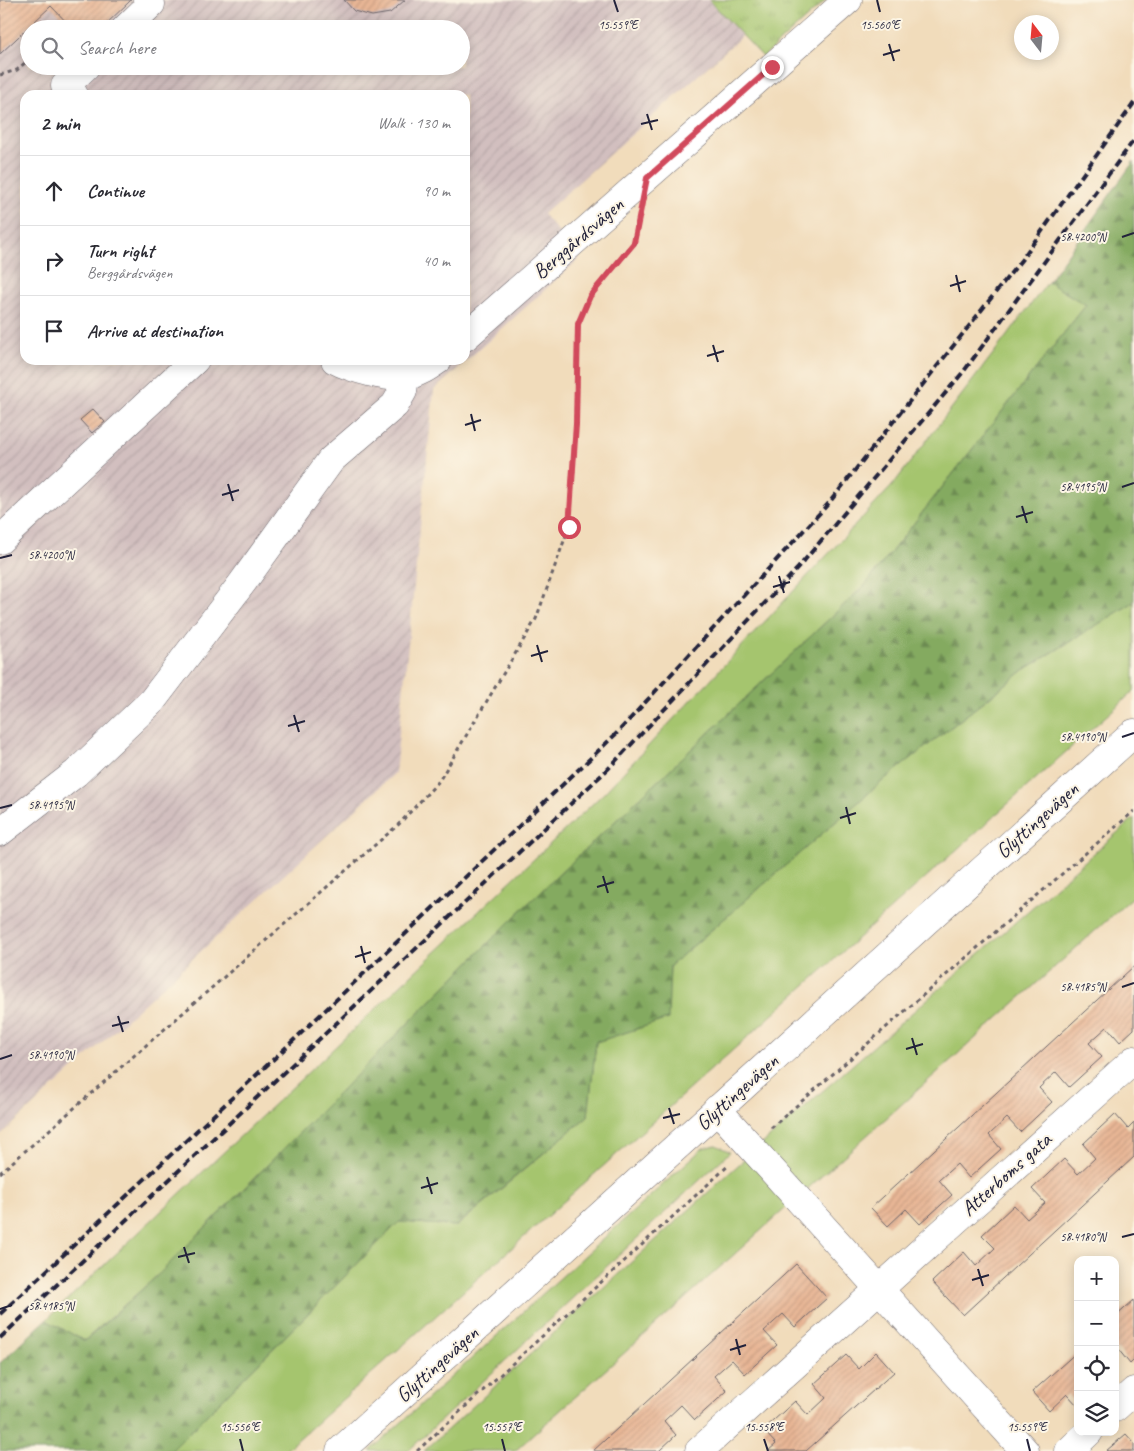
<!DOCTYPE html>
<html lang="en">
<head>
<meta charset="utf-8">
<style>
  body { margin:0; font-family:Caveat,sans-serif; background:#f2f2f3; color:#2b2b33 }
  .controls { position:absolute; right:15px; bottom:15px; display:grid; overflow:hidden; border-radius:10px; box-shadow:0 2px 12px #0003 }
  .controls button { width:45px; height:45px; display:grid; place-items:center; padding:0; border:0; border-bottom:1px solid #e1e1e2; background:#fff; color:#2b2b33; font:25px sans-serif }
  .compass { position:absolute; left:1014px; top:15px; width:45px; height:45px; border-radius:50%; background:#fff; box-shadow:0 2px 12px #0003; rotate:344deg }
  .stop { position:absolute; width:15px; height:15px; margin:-11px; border:4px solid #d1495b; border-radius:50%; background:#fff }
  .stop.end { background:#d1495b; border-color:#fff; box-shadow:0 1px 5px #0008 }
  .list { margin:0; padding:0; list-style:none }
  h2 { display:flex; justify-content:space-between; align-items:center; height:65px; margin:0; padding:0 20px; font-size:21px }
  h2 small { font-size:16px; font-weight:400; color:#7c7c81 }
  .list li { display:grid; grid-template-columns:32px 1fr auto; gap:15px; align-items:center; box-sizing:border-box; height:70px; padding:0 20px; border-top:1px solid #e1e1e2 }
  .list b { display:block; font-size:19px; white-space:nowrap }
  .list p { margin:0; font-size:16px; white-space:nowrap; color:#7c7c81 }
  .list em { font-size:16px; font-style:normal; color:#7c7c81 }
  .icon { flex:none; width:28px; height:28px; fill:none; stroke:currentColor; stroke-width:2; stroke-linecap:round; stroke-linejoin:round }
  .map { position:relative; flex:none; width:1134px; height:1451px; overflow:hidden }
  .search { position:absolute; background:#fff; box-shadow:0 2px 12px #0003; left:20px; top:20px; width:450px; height:55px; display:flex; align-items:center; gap:12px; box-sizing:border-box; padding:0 18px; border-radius:28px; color:#7c7c81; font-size:19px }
  .panel { position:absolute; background:#fff; box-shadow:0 2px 12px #0003; left:20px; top:90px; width:450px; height:275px; border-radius:15px }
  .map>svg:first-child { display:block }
</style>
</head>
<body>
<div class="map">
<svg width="1134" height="1451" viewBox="0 0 1134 1451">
  <defs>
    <pattern id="industrial-furrows" width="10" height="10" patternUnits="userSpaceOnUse" patternTransform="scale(1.25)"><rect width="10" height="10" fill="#d2bfbf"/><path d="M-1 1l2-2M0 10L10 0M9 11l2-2" fill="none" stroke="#b4a4a5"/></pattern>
    <pattern id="forest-firs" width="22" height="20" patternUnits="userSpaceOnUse" patternTransform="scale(1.25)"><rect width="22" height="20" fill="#84aa61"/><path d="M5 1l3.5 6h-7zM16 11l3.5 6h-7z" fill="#6c8a51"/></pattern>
    <pattern id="park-tufts" width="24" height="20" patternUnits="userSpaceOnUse" patternTransform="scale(1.25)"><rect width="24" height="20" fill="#a5c56e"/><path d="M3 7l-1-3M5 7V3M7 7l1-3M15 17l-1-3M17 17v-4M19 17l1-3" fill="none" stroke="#8ea960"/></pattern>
    <pattern id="building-hatch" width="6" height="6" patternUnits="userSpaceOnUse" patternTransform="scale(1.25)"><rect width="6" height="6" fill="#e8b695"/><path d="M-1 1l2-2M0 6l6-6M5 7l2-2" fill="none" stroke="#c79c81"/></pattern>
  </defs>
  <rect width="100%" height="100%" fill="#fcf5e5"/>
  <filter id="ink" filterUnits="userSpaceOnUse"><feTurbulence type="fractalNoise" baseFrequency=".02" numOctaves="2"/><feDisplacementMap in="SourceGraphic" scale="10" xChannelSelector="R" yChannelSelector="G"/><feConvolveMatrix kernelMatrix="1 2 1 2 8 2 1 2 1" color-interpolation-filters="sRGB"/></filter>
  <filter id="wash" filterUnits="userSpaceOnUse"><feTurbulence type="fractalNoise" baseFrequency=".0096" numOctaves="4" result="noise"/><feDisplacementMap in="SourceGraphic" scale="20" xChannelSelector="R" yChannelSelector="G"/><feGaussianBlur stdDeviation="1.12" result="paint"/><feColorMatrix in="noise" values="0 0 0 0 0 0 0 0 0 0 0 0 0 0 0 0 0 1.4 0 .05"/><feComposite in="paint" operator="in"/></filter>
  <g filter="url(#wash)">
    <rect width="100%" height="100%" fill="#f1dcbb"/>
    <path fill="url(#industrial-furrows)" fill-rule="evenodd" d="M 0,0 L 709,0 L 742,36 L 543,214 L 569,244 L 579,259 L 434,390 L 395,773 L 0,1136 ZM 29,29 L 461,29 L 461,66 L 29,66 ZM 25,95 L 465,95 L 465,360 L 25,360 Z"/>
    <g fill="#a5c56e" stroke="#647454">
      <path d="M 1048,282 L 1086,305 L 866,584 L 515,916 L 159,1274 L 84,1341 L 46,1320 L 605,792 L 892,486 Z"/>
      <path d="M 1134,602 L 1134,691 L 285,1451 L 171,1451 L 399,1222 L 457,1226 L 588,1116 L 596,1042 L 667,1019 L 670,966 L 886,778 L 1024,670 Z"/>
      <path d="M 1134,818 L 1134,896 L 515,1451 L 424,1451 L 736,1167 Z"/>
      <path d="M 716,1145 L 730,1152 L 408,1451 L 370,1451 L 703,1148 Z"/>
    </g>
    <path fill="url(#forest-firs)" stroke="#53664e" d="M 1134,161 L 1134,602 L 1024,670 L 886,778 L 670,966 L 668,1019 L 596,1042 L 588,1116 L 456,1226 L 399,1222 L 171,1451 L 0,1451 L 0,1363 L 46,1320 L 85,1341 L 159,1274 L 515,916 L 866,584 L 1086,305 L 1048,282 Z"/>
    <path fill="url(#park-tufts)" stroke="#647454" d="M 709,0 L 826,0 L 763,57 Z"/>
    <g id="blocks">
      <g fill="url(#building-hatch)">
        <path d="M 0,0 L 131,0 L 101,29 L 73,29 L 51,6 L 0,54 Z"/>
        <path d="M 344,0 L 405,0 L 390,13 L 372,16 L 354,11 Z"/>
        <path d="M 93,409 L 105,422 L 92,433 L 80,420 Z"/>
        <path d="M 1134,966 L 1134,1029 L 1120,1042 L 1107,1027 L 1089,1043 L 1102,1057 L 1069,1087 L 1056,1072 L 1039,1088 L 1052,1102 L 1020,1132 L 1007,1118 L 989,1135 L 1001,1149 L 969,1178 L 957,1164 L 939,1180 L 952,1195 L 920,1224 L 906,1209 L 888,1226 L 871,1208 Z"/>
        <path d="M 1115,1114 L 1128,1129 L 1134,1123 L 1134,1157 L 963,1315 L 932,1282 L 964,1252 L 976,1266 L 995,1248 L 982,1235 L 1014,1205 L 1027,1219 L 1045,1203 L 1032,1189 L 1064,1159 L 1078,1174 L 1095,1158 L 1083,1144 Z"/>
        <path d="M 796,1264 L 827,1298 L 795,1327 L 783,1314 L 764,1331 L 777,1345 L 745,1374 L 732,1360 L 714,1376 L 727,1391 L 695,1420 L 681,1405 L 664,1421 L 676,1435 L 659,1451 L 593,1451 Z"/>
        <path d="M 1134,1300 L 1134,1360 L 1130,1364 L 1118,1349 L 1115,1351 L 1115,1317 Z"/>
        <path d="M 1078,1351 L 1078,1406 L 1067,1394 L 1049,1411 L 1032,1392 Z"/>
        <path d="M 876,1352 L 894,1372 L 806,1451 L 768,1451 L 776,1444 L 763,1430 L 795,1401 L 808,1415 L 826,1398 L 814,1384 L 846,1355 L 859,1369 Z"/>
        <path d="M 1126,1434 L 1134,1443 L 1134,1451 L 1106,1451 Z"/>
      </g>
    </g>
  </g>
  <g filter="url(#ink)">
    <use href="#blocks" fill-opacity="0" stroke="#6a6368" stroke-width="1"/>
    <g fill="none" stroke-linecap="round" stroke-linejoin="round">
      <defs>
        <g id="minor">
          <path d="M 125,29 L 151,4 L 147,0"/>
          <path d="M 74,95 L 65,86 L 86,66"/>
          <path d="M 465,337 L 848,0"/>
          <path d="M 335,360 C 350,368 390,380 407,376 C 419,373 428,367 438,360"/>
          <path d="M 0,540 L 195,360"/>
          <path d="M 0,832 L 76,773 L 152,701 L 243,582 L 331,460 L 395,405 L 403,391 L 405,377"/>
          <path d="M 717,1109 L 1025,1451"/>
          <path d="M 1115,1408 L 1134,1391"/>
          <path d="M 340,1451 L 1134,733"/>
          <path d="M 699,1451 L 1134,1060"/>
          <path d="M 1069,1451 L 1089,1432"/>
        </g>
      </defs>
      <use href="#minor" stroke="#6a6368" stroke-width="29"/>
      <g stroke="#6a6368" stroke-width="3" stroke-dasharray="4 4" stroke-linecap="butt">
        <path d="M 0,75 L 17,70 L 29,59"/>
        <path d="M 771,1128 L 1134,811"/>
        <path d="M 0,1173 L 399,824 L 439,781 L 536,619 L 569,527 L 576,424 L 578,324 L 590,296 L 634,243 L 638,224"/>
        <path d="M 417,1451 L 729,1165"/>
      </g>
      <use href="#minor" stroke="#fff" stroke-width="28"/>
      <g stroke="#22223b" stroke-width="4" stroke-dasharray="8 4" stroke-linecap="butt">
        <path d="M 0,1314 L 278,1055 L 617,733 L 829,503 L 1022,259 L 1134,103"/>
        <path d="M 0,1338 L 609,768 L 798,568 L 964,371 L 1134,140"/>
      </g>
    </g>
  </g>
  <g fill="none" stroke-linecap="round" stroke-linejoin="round" filter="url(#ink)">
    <path stroke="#d1495b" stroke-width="6" d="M 569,527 L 576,424 L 578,324 L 590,296 L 634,243 L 647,178 L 772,67"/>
  </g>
  <path fill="none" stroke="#22223b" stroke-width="2" d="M 614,0 L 618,12M 877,0 L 880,12M 889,44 L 894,61M 883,55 L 900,50M 647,114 L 652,130M 641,124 L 658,120M 1122,237 L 1134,233M 956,275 L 960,292M 950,286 L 966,281M 713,345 L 718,362M 707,356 L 724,351M 471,414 L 475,431M 465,425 L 481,420M 228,484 L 233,501M 1122,487 L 1134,483M 222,495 L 239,490M 1022,506 L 1027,523M 1016,517 L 1033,512M 0,558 L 12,555M 779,576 L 784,593M 773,587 L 790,582M 537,645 L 542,662M 531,656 L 548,651M 294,715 L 299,732M 288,726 L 305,721M 1122,737 L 1134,733M 846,807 L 850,824M 0,808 L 12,805M 840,818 L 856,813M 603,876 L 608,893M 597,887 L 614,882M 361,946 L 365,963M 355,957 L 371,952M 1122,987 L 1134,983M 118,1016 L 123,1032M 112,1026 L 129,1022M 912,1038 L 917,1055M 906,1049 L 923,1044M 0,1059 L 12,1055M 669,1108 L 674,1124M 663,1118 L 680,1114M 427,1177 L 432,1194M 421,1188 L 438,1183M 1122,1237 L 1134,1234M 184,1247 L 189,1263M 178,1257 L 195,1253M 978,1269 L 983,1286M 972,1280 L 989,1275M 0,1309 L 12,1305M 736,1339 L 740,1355M 730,1350 L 746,1345M 240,1439 L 243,1451M 502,1439 L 505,1451M 764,1439 L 768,1451M 1027,1439 L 1030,1451"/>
  <g text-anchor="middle" stroke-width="4" stroke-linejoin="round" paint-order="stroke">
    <g font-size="21" fill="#22223b" stroke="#fcf5e5">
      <text transform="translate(578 238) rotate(-41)" y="7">Berggårdsvägen</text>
      <text transform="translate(1037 820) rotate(-42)" y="7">Glyttingevägen</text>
      <text transform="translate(737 1092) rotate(-42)" y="7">Glyttingevägen</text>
      <text transform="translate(1006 1174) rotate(-42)" y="7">Atterboms gata</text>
      <text transform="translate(437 1364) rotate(-42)" y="7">Glyttingevägen</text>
    </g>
  </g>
  <g font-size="12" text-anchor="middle" fill="#22223b" stroke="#fcf5e5" stroke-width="4" stroke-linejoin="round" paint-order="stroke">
    <text x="618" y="29">15.559°E</text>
    <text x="880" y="29">15.560°E</text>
    <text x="1083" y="241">58.4200°N</text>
    <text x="1083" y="491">58.4195°N</text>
    <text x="51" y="559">58.4200°N</text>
    <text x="1083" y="741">58.4190°N</text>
    <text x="51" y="809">58.4195°N</text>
    <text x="1083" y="991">58.4185°N</text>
    <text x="51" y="1059">58.4190°N</text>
    <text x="1083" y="1241">58.4180°N</text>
    <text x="51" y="1310">58.4185°N</text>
    <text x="240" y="1431">15.556°E</text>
    <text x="502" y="1431">15.557°E</text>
    <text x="764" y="1431">15.558°E</text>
    <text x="1027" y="1431">15.559°E</text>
  </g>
</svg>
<div class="controls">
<button>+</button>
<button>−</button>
<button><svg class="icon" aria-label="locate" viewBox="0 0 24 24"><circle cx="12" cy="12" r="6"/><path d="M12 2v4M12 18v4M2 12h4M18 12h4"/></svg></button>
<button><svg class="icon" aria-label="layers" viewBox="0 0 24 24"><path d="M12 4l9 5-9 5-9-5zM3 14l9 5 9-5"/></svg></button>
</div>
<svg class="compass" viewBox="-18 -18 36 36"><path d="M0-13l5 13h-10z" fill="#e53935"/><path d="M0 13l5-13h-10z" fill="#7c7c81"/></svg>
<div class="stop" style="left:569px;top:527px"></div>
<div class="stop end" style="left:772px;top:67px"></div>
<div class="search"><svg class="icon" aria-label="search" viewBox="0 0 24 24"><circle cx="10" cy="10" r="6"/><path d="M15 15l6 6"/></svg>Search here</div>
<section class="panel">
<h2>2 min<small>Walk · 130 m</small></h2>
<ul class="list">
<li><svg class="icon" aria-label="ahead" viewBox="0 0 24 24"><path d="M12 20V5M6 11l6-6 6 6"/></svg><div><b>Continue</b></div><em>90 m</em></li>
<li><svg class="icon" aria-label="right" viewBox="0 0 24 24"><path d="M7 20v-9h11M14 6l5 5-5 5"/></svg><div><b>Turn right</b><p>Berggårdsvägen</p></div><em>40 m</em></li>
<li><svg class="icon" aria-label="arrive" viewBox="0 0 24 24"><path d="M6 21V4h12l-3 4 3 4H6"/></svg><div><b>Arrive at destination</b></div></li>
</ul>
</section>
</div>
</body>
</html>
